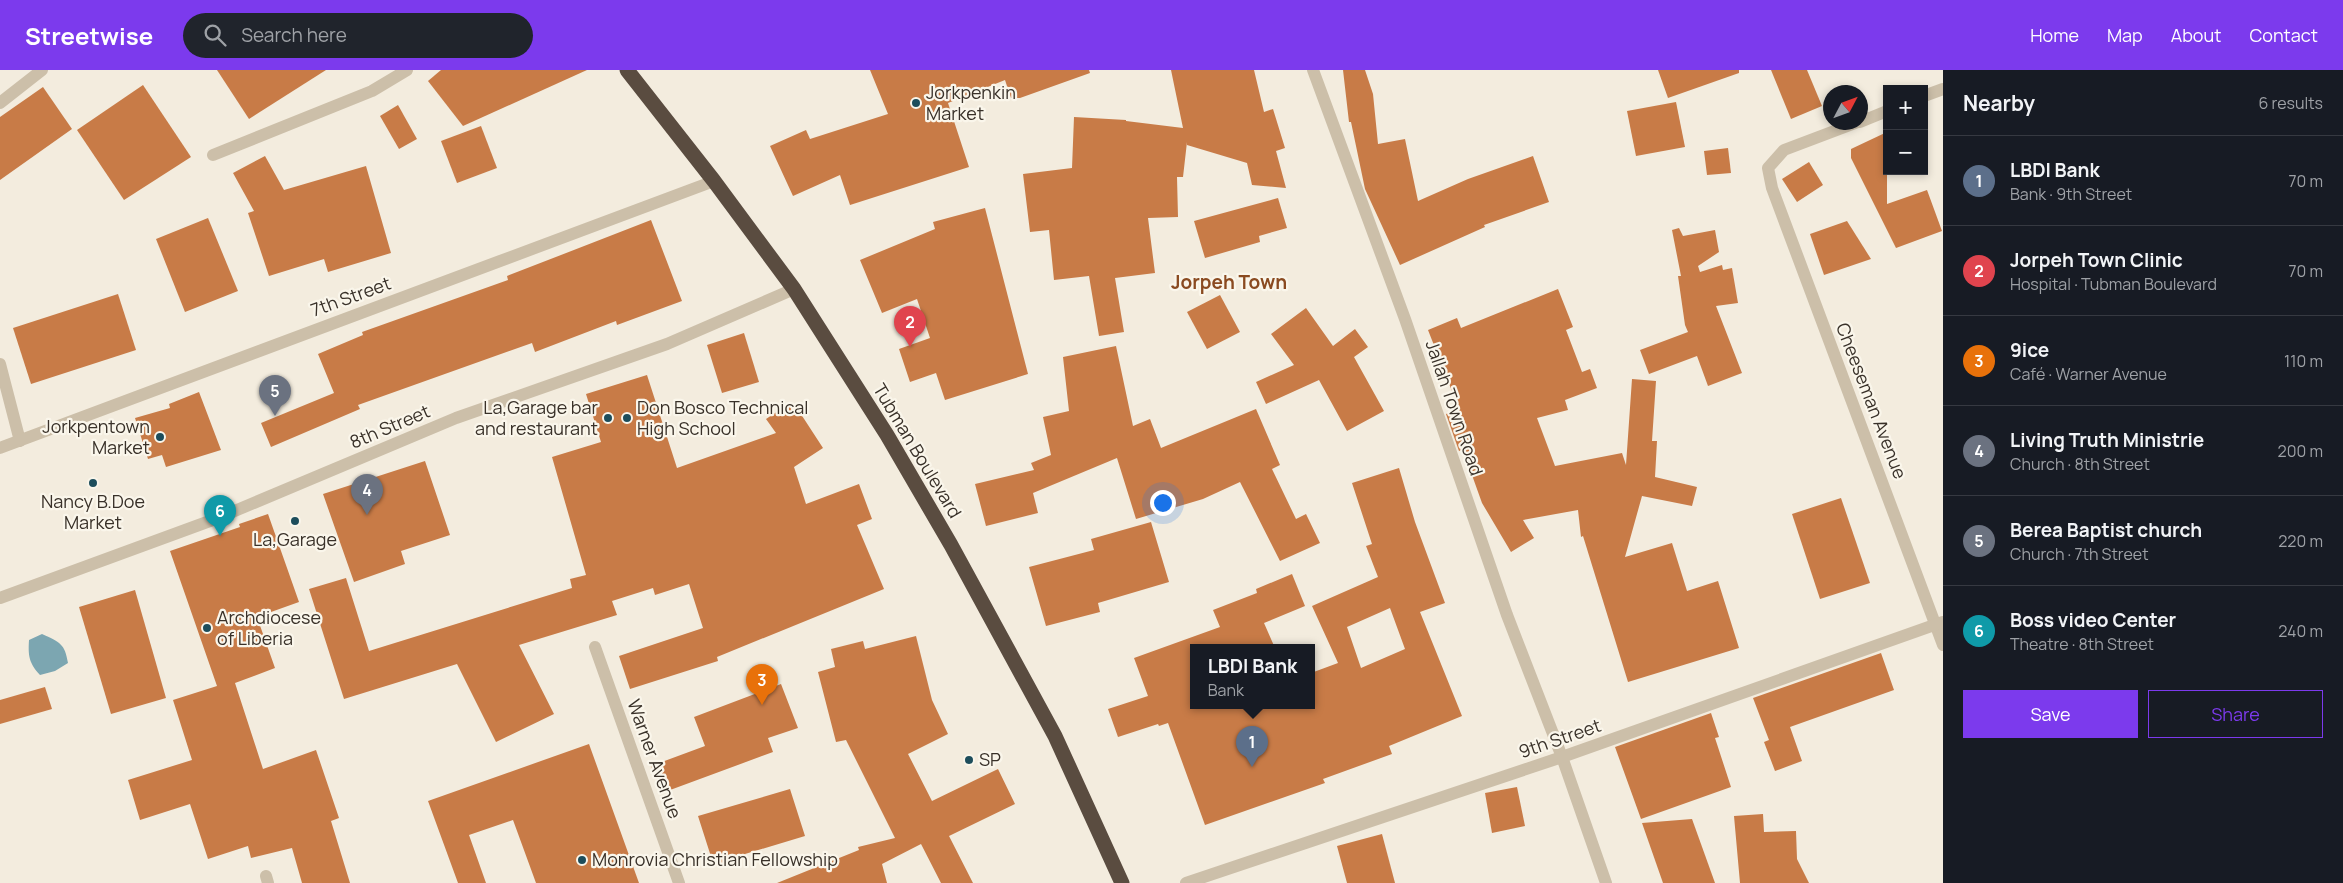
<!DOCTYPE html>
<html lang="en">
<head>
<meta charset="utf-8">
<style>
  body { margin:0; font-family:Manrope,sans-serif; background:#20242c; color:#f1f3f6 }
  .controls { position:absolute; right:15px; top:15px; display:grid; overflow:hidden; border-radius:0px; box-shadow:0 2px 8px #0003 }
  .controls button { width:45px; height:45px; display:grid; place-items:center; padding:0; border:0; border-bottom:1px solid #363941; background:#171b24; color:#f1f3f6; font:25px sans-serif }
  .compass { position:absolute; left:1823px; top:15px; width:45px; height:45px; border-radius:50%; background:#171b24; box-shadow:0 2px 8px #0003; rotate:49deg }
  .you { position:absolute; left:1162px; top:432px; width:18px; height:18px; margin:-12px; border:4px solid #fff; border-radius:50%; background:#1a73e8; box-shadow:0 0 0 8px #1a73e833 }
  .badge { display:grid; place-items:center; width:32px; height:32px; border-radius:50%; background:#7c3aed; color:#fff; font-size:16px; font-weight:700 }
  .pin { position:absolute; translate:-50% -41px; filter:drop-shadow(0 1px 2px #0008) }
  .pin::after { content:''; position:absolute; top:26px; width:18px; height:15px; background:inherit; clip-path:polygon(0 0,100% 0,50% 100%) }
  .popup { position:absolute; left:1190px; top:574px; width:125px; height:65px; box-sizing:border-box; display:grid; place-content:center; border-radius:0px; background:#171b24; filter:drop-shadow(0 1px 4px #0005); font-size:16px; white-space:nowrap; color:#9ea1a6 }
  .popup b { font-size:19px; color:#f1f3f6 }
  .popup::after { content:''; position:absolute; left:50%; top:100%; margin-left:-10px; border:10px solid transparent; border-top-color:#171b24 }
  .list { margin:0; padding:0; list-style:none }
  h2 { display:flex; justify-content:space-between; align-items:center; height:65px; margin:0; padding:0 20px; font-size:21px }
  h2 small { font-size:16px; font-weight:400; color:#9ea1a6 }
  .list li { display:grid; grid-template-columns:32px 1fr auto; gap:15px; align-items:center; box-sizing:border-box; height:90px; padding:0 20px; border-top:1px solid #363941 }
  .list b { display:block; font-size:19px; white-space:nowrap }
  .list p { margin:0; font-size:16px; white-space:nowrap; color:#9ea1a6 }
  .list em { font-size:16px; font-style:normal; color:#9ea1a6 }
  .actions { display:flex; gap:10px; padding:15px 20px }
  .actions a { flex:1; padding:11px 0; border:1px solid #7c3aed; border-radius:0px; text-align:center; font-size:18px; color:#7c3aed }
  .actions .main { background:#7c3aed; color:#fff }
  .icon { flex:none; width:28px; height:28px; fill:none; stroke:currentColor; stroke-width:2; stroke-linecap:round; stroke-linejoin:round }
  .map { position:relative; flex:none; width:1943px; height:813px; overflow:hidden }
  header { display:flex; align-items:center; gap:30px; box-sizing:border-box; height:70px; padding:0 25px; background:#7c3aed; color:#fff }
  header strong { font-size:24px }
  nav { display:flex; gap:28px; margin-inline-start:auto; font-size:18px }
  .search { width:350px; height:45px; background:#20242c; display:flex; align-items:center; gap:12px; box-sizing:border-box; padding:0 18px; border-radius:28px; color:#9ea1a6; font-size:19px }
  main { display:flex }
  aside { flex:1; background:#171b24 }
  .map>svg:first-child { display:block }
</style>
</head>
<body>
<header>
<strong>Streetwise</strong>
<div class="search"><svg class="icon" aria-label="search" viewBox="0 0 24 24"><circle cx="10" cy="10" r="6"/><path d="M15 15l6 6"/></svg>Search here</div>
<nav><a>Home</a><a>Map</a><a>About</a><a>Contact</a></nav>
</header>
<main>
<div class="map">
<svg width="1943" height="813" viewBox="0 0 1943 813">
  <rect width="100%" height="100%" fill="#f3ecde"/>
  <path fill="#7ca6b1" d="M 42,564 C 60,572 65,574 68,593 L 55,601 L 40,605 C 29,593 28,586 29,570 Z"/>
  <g fill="#c87b47" fill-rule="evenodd">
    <path d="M 217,0 L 326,0 L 249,49 Z"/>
    <path d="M 441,0 L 587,0 L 463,56 L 428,11 Z"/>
    <path d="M 870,0 L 1089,0 L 1090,3 L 1020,28 L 1011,28 L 1005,10 L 948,33 L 969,97 L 850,135 L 840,105 L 793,126 L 770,76 L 806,60 L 810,69 L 888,44 Z"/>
    <path d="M 1171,0 L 1254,0 L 1264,42 L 1273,39 L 1285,78 L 1276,81 L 1286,118 L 1252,115 L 1247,93 L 1187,75 L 1187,72 L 1183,107 L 1177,107 L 1178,147 L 1148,148 L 1155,203 L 1115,208 L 1124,262 L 1099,266 L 1089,206 L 1054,210 L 1049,160 L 1030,162 L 1023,104 L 1072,98 L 1074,47 L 1126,50 L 1126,51 L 1183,58 Z"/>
    <path d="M 1343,0 L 1365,0 L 1373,24 L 1378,74 L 1405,69 L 1418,131 L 1468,109 L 1533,86 L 1549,132 L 1484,155 L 1485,157 L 1400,195 L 1365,119 L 1351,52 L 1349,52 Z"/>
    <path d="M 1658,0 L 1739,0 L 1739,3 L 1668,28 Z"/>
    <path d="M 1771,0 L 1807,0 L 1822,36 L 1791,49 Z"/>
    <path d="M 143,15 L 191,87 L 124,130 L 77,60 Z"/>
    <path d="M 43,17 L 72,59 L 0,110 L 0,47 Z"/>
    <path d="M 1676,32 L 1685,77 L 1636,86 L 1627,41 Z"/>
    <path d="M 398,35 L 417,69 L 399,79 L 380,46 Z"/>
    <path d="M 481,56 L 497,98 L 457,113 L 441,71 Z"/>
    <path d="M 1887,62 L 1887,134 L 1927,120 L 1942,161 L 1896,178 L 1851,88 L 1851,79 Z"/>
    <path d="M 1728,78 L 1731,103 L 1707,105 L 1704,81 Z"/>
    <path d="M 265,86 L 284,120 L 366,96 L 391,183 L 328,202 L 324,189 L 269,206 L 248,143 L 254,141 L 233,103 Z"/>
    <path d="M 1809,92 L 1823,115 L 1797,132 L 1782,109 Z"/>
    <path d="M 1278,128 L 1287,158 L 1259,166 L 1260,172 L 1205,188 L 1194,151 Z"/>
    <path d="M 985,138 L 1028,304 L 945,330 L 936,303 L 910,312 L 899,279 L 930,268 L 917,229 L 882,243 L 860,190 L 935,159 L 933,152 Z"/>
    <path d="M 208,148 L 238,221 L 185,242 L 156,169 Z"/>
    <path d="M 651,150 L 682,231 L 617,255 L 616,251 L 535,282 L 532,273 L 358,335 L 360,339 L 271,377 L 261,353 L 334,323 L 318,284 L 363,265 L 362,262 L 508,210 L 507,206 Z"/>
    <path d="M 1847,151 L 1871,189 L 1824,205 L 1810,164 Z"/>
    <path d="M 1679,158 L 1683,166 L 1715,160 L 1719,182 L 1698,196 L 1700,202 L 1722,195 L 1723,200 L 1732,198 L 1738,233 L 1716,236 L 1742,303 L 1708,316 L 1697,286 L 1649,304 L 1640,280 L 1688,262 L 1685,255 L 1678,206 L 1681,206 L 1672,160 Z"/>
    <path d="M 1558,219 L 1573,257 L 1566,260 L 1582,302 L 1590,299 L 1597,318 L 1565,330 L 1568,340 L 1537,348 L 1555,396 L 1622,383 L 1626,395 L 1632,309 L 1656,311 L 1652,371 L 1657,371 L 1655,407 L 1697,417 L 1692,436 L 1642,426 L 1625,487 L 1672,473 L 1687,521 L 1718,511 L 1739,578 L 1628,612 L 1583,466 L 1581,467 L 1578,440 L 1523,450 L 1534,468 L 1511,482 L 1482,433 L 1463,380 L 1459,381 L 1446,344 L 1459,339 L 1428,260 L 1457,248 L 1461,258 Z"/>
    <path d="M 118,224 L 136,280 L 31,314 L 13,258 Z"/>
    <path d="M 1220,225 L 1240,262 L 1207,279 L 1187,242 Z"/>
    <path d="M 1306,238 L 1333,276 L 1355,259 L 1368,277 L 1354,287 L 1384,341 L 1347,361 L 1319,310 L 1266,334 L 1256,312 L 1294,295 L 1271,264 Z"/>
    <path d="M 744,263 L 759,312 L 722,323 L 707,275 Z"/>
    <path d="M 1116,276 L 1133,356 L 1150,349 L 1161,378 L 1256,339 L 1280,395 L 1272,399 L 1296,449 L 1306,444 L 1320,473 L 1280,491 L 1240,412 L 1203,429 L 1136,449 L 1117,388 L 1033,423 L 1038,443 L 986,456 L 975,414 L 1034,400 L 1031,393 L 1051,385 L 1043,347 L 1069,341 L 1063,287 Z"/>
    <path d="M 647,305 L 677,398 L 776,363 L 766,349 L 787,335 L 795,335 L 823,378 L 794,397 L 806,434 L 859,414 L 872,449 L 857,455 L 884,519 L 717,587 L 718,591 L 630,619 L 619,586 L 703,558 L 689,514 L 655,525 L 653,518 L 612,531 L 617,545 L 519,575 L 554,644 L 496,672 L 457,594 L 344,629 L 309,519 L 346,508 L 369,581 L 572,518 L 570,509 L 586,505 L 552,387 L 601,372 L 586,324 Z"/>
    <path d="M 199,322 L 221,380 L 166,397 L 162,385 L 148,389 L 135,348 L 170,338 L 169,334 Z"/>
    <path d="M 425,391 L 450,465 L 401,481 L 405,494 L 354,512 L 323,424 Z"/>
    <path d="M 1399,398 L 1415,452 L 1445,533 L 1420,542 L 1462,646 L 1389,676 L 1392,684 L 1323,709 L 1325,713 L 1205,755 L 1168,653 L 1159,656 L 1158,654 L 1118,667 L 1108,639 L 1148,626 L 1134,588 L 1220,557 L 1213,540 L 1257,523 L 1256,519 L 1292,504 L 1305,536 L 1264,553 L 1275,578 L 1193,578 L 1193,636 L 1311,636 L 1311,603 L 1338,593 L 1312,536 L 1378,507 L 1366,476 L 1372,474 L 1352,413 ZM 1390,538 L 1405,579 L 1361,598 L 1347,557 Z"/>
    <path d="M 1841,428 L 1870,513 L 1820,529 L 1792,444 Z"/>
    <path d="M 268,444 L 299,532 L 257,547 L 275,598 L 235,613 L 263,699 L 316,680 L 339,748 L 331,751 L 350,813 L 302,813 L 292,778 L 251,788 L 248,776 L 208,789 L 190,734 L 140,750 L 128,710 L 192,690 L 173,630 L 217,616 L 170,481 L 240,457 L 239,454 Z"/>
    <path d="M 1151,452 L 1169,512 L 1098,533 L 1100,542 L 1046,556 L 1029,497 L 1094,480 L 1091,469 Z"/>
    <path d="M 135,520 L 166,628 L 111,644 L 79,537 Z"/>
    <path d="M 916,566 L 932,630 L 948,664 L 908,684 L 932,731 L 998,699 L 1015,734 L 949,766 L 973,813 L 941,813 L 921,774 L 882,794 L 887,813 L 777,813 L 859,780 L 858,777 L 895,768 L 846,670 L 836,672 L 818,602 L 835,597 L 831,579 L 863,571 L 865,579 Z"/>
    <path d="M 1881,583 L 1894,620 L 1790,657 L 1802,691 L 1775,701 L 1764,672 L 1769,670 L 1753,628 Z"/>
    <path d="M 781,614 L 798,658 L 768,668 L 773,682 L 662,723 L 651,696 L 705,676 L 694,647 Z"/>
    <path d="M 45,617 L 52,639 L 0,654 L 0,630 Z"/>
    <path d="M 1711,643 L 1719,667 L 1715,668 L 1731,717 L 1641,749 L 1615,677 Z"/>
    <path d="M 589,674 L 639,813 L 536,813 L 513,750 L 469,765 L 486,813 L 458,813 L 428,731 Z"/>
    <path d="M 1517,717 L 1525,756 L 1492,763 L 1485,723 Z"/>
    <path d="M 790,719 L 805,766 L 745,784 L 746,786 L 714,796 L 698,746 Z"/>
    <path d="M 1763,744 L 1764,762 L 1796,761 L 1797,789 L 1809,813 L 1740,813 L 1734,746 Z"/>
    <path d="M 1692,749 L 1715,813 L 1663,813 L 1642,753 Z"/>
    <path d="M 1382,764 L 1395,813 L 1347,813 L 1337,776 Z"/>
  </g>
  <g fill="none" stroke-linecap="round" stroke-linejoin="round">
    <g stroke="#ccbfa9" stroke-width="12">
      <path d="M 1313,0 L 1405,249 L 1507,545 L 1562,687 L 1606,813"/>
      <path d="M 1924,26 L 1943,19"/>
      <path d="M 0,33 L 42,0"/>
      <path d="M 1858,52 L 1784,80 L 1768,98 L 1772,118 L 1943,575"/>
      <path d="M 1860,52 L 1887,41"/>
      <path d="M 213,85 L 372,21 L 407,0"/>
      <path d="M 0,294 L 20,371"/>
      <path d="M 0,378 L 714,111"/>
      <path d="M 0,528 L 218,448 L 456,348 L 667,274 L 794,219"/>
      <path d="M 595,577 L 679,813"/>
      <path d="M 266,806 L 268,813"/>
      <path d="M 1186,813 L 1562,687 L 1943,552"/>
    </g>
    <path stroke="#5a4c40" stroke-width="15" d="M 627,0 L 714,111 L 794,219 L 887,365 L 951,475 L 1055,666 L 1122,813"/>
  </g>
  <g fill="#1d4d5b" stroke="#faf6eb" stroke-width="2">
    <circle cx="916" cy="33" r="5"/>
    <circle cx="608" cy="348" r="5"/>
    <circle cx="627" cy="348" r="5"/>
    <circle cx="160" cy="367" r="5"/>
    <circle cx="93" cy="413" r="5"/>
    <circle cx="295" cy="451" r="5"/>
    <circle cx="207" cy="558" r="5"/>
    <circle cx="969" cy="690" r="5"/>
    <circle cx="582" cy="790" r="5"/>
  </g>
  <g text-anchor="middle" stroke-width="4.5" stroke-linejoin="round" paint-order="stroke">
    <g font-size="18" fill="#393129" stroke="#faf6eb" text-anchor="start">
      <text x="926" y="29">Jorkpenkin<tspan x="926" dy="21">Market</tspan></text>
      <text x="598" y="344" text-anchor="end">La,Garage bar<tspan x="598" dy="21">and restaurant</tspan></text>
      <text x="637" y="344">Don Bosco Technical<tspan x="637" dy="21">High School</tspan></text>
      <text x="150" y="363" text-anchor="end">Jorkpentown<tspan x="150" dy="21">Market</tspan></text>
      <text x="93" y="438" text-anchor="middle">Nancy B.Doe<tspan x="93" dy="21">Market</tspan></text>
      <text x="295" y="476" text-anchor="middle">La,Garage</text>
      <text x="217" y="554">Archdiocese<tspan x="217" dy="21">of Liberia</tspan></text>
      <text x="979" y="696">SP</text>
      <text x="592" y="796">Monrovia Christian Fellowship</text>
    </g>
    <g font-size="18" fill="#393129" stroke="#faf6eb">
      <text transform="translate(351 227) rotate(-20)" y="6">7th Street</text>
      <text transform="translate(1871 331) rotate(69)" y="6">Cheeseman Avenue</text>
      <text transform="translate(1454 338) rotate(71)" y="6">Jallah Town Road</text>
      <text transform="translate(390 357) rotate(-23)" y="6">8th Street</text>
      <text transform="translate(917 381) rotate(59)" y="6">Tubman Boulevard</text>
      <text transform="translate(1560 669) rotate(-19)" y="6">9th Street</text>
      <text transform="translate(654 689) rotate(70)" y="6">Warner Avenue</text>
    </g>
    <g font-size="19" font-weight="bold" fill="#8a4a20" stroke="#faf6eb">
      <text x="1229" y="219">Jorpeh Town</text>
    </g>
  </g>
</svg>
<div class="controls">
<button>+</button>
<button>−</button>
</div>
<svg class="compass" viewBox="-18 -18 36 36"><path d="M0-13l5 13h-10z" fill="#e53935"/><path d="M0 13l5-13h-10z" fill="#9ea1a6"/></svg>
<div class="you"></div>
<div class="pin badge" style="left:1252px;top:697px;background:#5c6f8a">1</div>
<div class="popup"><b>LBDI Bank</b>Bank</div>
<div class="pin badge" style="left:910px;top:277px;background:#e0444e">2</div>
<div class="pin badge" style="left:762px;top:635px;background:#e8710a">3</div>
<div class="pin badge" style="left:367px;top:445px;background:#6b7280">4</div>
<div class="pin badge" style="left:275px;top:346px;background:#6b7280">5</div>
<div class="pin badge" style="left:220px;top:466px;background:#0f9aa8">6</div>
</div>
<aside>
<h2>Nearby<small>6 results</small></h2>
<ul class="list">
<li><span class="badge" style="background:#5c6f8a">1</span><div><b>LBDI Bank</b><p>Bank · 9th Street</p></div><em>70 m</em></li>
<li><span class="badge" style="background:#e0444e">2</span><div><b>Jorpeh Town Clinic</b><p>Hospital · Tubman Boulevard</p></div><em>70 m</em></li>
<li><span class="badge" style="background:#e8710a">3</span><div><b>9ice</b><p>Café · Warner Avenue</p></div><em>110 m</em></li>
<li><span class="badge" style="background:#6b7280">4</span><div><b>Living Truth Ministrie</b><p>Church · 8th Street</p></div><em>200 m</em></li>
<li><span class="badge" style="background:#6b7280">5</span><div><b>Berea Baptist church</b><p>Church · 7th Street</p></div><em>220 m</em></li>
<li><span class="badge" style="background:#0f9aa8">6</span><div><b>Boss video Center</b><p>Theatre · 8th Street</p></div><em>240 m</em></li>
</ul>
<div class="actions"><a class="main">Save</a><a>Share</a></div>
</aside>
</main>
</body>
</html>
